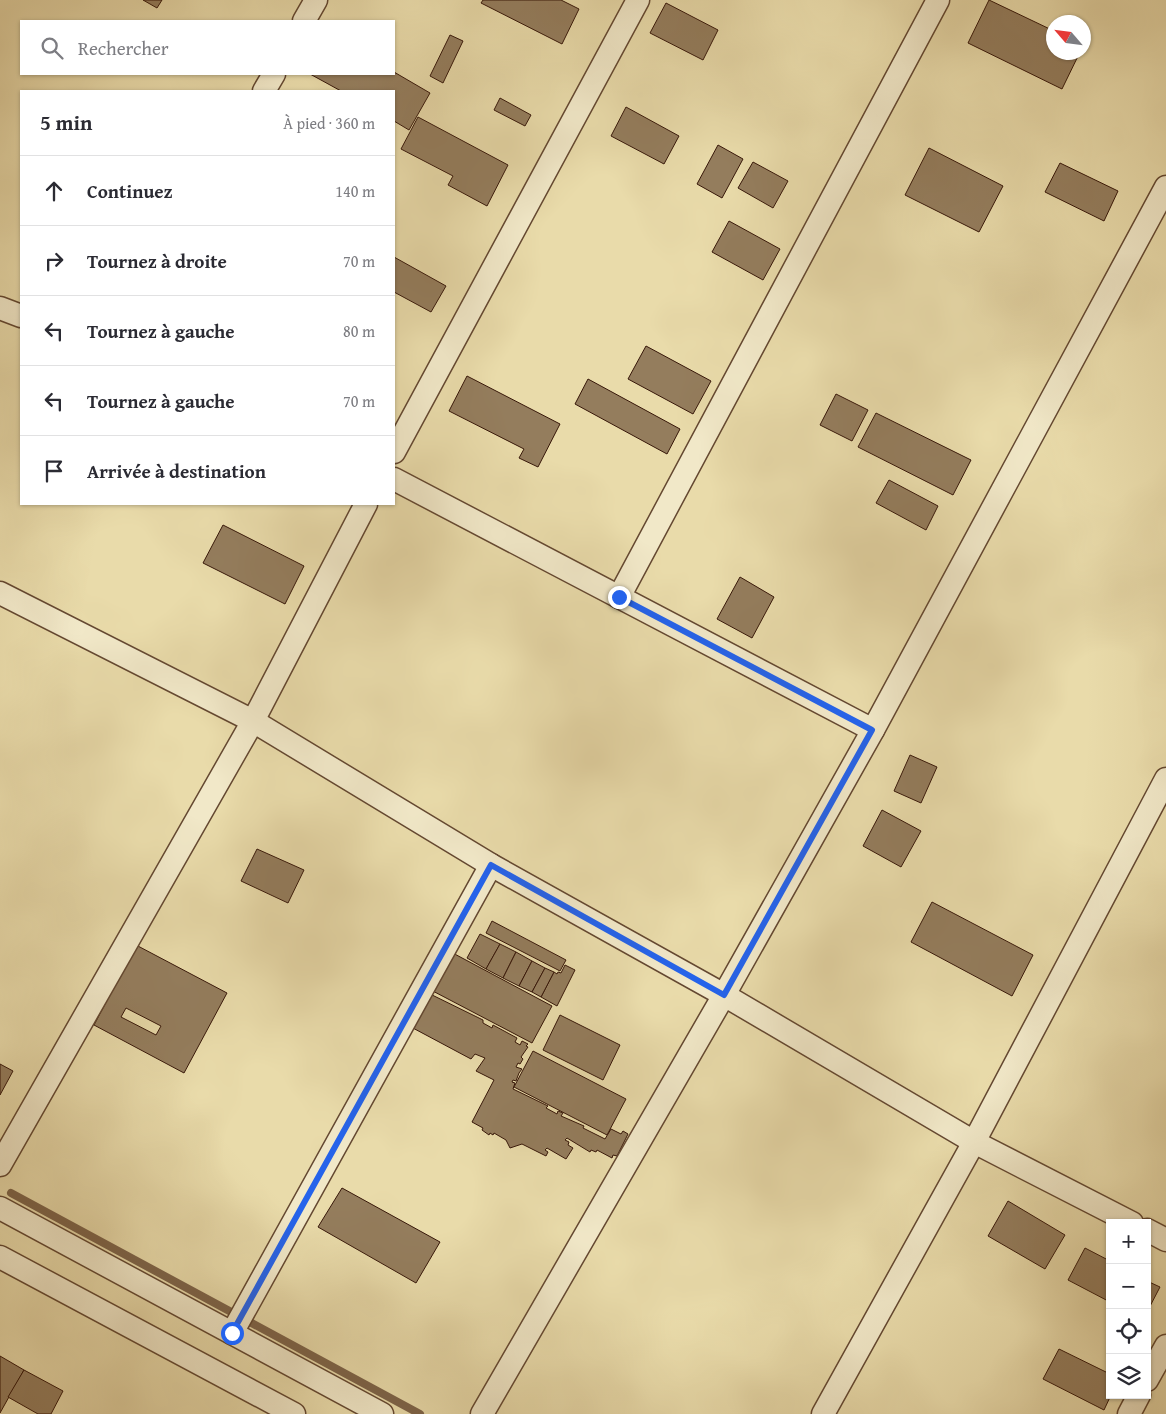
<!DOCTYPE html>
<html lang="fr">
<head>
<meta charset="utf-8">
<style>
  body { margin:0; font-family:"Gentium Book Plus",serif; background:#f2f2f3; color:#2b2b33 }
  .controls { position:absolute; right:15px; bottom:15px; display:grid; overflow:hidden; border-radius:0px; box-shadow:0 1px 4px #0004 }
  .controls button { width:45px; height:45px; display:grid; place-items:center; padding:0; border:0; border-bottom:1px solid #e1e1e2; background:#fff; color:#2b2b33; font:25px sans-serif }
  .compass { position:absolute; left:1046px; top:15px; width:45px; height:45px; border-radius:50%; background:#fff; box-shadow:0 1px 4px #0004; rotate:298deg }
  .stop { position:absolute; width:15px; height:15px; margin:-11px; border:4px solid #2563eb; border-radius:50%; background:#fff }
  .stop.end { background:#2563eb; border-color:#fff; box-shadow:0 1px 5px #0008 }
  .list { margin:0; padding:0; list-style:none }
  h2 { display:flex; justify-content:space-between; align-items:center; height:65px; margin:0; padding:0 20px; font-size:21px }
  h2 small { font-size:16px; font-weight:400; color:#7c7c81 }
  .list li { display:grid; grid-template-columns:32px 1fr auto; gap:15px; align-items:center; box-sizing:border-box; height:70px; padding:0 20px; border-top:1px solid #e1e1e2 }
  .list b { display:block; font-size:19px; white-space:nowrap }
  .list em { font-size:16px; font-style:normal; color:#7c7c81 }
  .icon { flex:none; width:28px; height:28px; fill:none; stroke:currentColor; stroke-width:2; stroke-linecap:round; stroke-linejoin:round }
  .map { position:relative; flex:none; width:1166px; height:1414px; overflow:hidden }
  .search { position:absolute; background:#fff; box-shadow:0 1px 4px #0004; left:20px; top:20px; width:375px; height:55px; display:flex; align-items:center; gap:12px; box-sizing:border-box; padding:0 18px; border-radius:0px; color:#7c7c81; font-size:19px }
  .panel { position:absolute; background:#fff; box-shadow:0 1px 4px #0004; left:20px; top:90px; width:375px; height:415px; border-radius:0px }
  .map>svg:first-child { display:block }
</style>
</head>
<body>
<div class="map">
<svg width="1166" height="1414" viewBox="0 0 1166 1414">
  <rect width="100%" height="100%" fill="#e9dbaa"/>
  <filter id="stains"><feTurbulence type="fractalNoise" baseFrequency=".004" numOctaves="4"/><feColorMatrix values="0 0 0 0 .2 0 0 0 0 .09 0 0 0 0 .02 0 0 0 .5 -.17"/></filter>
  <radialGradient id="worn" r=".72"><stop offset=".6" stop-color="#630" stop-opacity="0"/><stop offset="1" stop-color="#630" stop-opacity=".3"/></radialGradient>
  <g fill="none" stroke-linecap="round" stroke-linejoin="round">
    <path stroke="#7d6449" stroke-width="8" d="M 11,1193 L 420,1414"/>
  </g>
  <g fill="#947d5d" stroke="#371709" fill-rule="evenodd">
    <path d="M 143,0 L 162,0 L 157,8 Z"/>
    <path d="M 483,0 L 561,0 L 579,9 L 562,44 L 481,3 Z"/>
    <path d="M 989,0 L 1054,31 L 1054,52 L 1080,52 L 1062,89 L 968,43 Z"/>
    <path d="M 666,3 L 718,30 L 703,60 L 650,33 Z"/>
    <path d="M 450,35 L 463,41 L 443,83 L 430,76 Z"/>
    <path d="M 394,72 L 430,93 L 409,130 L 394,121 L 394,91 L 341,91 L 310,74 L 394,74 Z"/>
    <path d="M 500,98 L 531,115 L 525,126 L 494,110 Z"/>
    <path d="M 626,107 L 679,136 L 664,164 L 611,136 Z"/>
    <path d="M 418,117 L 508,165 L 487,206 L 448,185 L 453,176 L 401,149 Z"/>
    <path d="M 718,145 L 743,159 L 722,198 L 697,184 Z"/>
    <path d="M 929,148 L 1003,186 L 979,232 L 905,195 Z"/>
    <path d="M 753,162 L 788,181 L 773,208 L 738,188 Z"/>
    <path d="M 1060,163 L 1118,191 L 1104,221 L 1045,192 Z"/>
    <path d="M 729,221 L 780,249 L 763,280 L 712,252 Z"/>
    <path d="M 394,257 L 446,286 L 431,312 L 394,292 Z"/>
    <path d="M 646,346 L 711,381 L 693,414 L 628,379 Z"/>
    <path d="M 467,376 L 560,424 L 538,467 L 519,458 L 524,449 L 449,411 Z"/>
    <path d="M 588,379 L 680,429 L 667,454 L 575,404 Z"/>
    <path d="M 836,394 L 868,410 L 852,441 L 820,425 Z"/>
    <path d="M 876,413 L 971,460 L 953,495 L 858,447 Z"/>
    <path d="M 889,480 L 938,506 L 926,530 L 876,503 Z"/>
    <path d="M 223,525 L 304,566 L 285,604 L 203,563 Z"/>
    <path d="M 740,577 L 774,597 L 752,638 L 717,619 Z"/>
    <path d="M 910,755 L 937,767 L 921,803 L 894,791 Z"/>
    <path d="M 882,810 L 921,831 L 901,867 L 863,846 Z"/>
    <path d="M 257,849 L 304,870 L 288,903 L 241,881 Z"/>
    <path d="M 932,902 L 1033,955 L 1012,996 L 911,942 Z"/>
    <path d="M 492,921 L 566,960 L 560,971 L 486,933 Z"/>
    <path d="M 480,934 L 500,944 L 486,969 L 467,958 Z"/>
    <path d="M 500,944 L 516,952 L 503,978 L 486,969 Z"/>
    <path d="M 136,945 L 227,993 L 184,1073 L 94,1025 ZM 126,1008 L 161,1026 L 156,1035 L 121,1017 Z"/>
    <path d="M 449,951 L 552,1006 L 532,1043 L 429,989 Z"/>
    <path d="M 516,952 L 532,961 L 519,986 L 503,978 Z"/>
    <path d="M 532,961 L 545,968 L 532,992 L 519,986 Z"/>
    <path d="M 565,965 L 575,970 L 557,1006 L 541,997 L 554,972 L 557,974 L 558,972 L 561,973 Z"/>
    <path d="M 545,968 L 554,972 L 541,997 L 532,992 Z"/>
    <path d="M 426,992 L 483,1020 L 483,1023 L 492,1028 L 493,1025 L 517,1038 L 515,1042 L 520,1045 L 522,1041 L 528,1044 L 526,1046 L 528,1047 L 521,1057 L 523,1059 L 520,1064 L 518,1063 L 516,1067 L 522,1069 L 519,1073 L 516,1081 L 513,1080 L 512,1082 L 515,1083 L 513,1089 L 548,1106 L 546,1108 L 557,1114 L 558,1111 L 563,1113 L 561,1116 L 584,1126 L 583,1128 L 605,1139 L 611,1129 L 621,1134 L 623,1131 L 628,1134 L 617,1156 L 613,1155 L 612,1158 L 597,1150 L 596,1152 L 591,1150 L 590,1152 L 567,1138 L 565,1140 L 569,1142 L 568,1145 L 573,1148 L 566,1159 L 547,1148 L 545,1150 L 548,1152 L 546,1156 L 522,1144 L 510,1148 L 506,1140 L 494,1133 L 493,1135 L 490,1133 L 489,1135 L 482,1130 L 483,1128 L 472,1122 L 494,1080 L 476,1071 L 485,1058 L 475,1054 L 471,1059 L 411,1027 Z"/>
    <path d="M 560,1015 L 620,1045 L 603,1080 L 543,1050 Z"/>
    <path d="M 533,1051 L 626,1099 L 607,1135 L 514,1087 Z"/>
    <path d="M 0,1064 L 13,1071 L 0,1095 Z"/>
    <path d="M 342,1188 L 440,1242 L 416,1283 L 318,1227 Z"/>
    <path d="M 1008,1201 L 1065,1235 L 1045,1269 L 988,1236 Z"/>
    <path d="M 1085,1248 L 1110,1261 L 1110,1302 L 1068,1280 Z"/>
    <path d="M 1147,1281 L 1160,1287 L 1147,1312 Z"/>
    <path d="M 1059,1349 L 1110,1374 L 1110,1395 L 1111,1395 L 1104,1410 L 1043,1379 Z"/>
    <path d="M 0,1356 L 24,1370 L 0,1413 Z"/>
    <path d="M 24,1370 L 63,1391 L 51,1414 L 38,1414 L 8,1397 Z"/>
  </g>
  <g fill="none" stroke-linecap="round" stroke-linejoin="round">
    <defs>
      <g id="minor">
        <path d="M 304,21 L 316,0"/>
        <path d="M 264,91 L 274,74"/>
        <path d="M 0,308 L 21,316"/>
        <path d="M 394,452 L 638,0"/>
        <path d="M 394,479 L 873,730"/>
        <path d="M 0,593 L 253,721 L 491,865 L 724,995 L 974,1142 L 1132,1223"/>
        <path d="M 619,597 L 938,0"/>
        <path d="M 0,1165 L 253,721 L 366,504"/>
        <path d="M 0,1208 L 382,1414"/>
        <path d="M 1147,1230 L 1166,1240"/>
        <path d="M 0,1257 L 294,1414"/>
        <path d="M 232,1333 L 491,865"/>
        <path d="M 1147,1380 L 1166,1346"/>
        <path d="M 482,1414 L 724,995 L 873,730 L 1166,187"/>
        <path d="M 823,1414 L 974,1142 L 1166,779"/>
        <path d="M 1129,1414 L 1139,1395"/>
      </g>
    </defs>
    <use href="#minor" stroke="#644831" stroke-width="25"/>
    <use href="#minor" stroke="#f1e8c8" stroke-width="22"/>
  </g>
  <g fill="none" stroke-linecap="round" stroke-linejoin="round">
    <path stroke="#2563eb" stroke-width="6" d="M 232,1333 L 491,865 L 724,995 L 872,730 L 619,597"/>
  </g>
  <rect width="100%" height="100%" filter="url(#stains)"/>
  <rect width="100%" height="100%" fill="url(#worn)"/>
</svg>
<div class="controls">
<button>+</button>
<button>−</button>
<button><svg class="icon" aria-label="locate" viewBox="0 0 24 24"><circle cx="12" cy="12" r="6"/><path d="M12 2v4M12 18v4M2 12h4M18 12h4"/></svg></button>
<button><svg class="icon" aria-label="layers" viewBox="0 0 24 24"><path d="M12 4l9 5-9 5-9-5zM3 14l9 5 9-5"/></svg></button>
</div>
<svg class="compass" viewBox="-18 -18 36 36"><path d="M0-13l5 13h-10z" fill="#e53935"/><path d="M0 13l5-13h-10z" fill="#7c7c81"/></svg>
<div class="stop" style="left:232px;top:1333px"></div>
<div class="stop end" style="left:619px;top:597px"></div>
<div class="search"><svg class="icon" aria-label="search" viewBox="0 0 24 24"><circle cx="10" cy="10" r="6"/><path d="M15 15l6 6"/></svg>Rechercher</div>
<section class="panel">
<h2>5 min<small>À pied · 360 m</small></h2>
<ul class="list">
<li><svg class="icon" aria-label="ahead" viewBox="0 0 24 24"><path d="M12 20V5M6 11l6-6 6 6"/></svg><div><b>Continuez</b></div><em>140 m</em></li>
<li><svg class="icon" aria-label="right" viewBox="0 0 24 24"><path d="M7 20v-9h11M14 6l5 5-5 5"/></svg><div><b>Tournez à droite</b></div><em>70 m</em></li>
<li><svg class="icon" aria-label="left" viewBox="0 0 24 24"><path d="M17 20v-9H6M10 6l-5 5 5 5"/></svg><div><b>Tournez à gauche</b></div><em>80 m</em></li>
<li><svg class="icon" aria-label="left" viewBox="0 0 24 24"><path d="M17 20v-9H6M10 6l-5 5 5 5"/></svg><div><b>Tournez à gauche</b></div><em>70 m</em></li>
<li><svg class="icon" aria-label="arrive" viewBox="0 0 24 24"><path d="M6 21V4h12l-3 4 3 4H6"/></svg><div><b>Arrivée à destination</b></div></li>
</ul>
</section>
</div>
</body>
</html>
